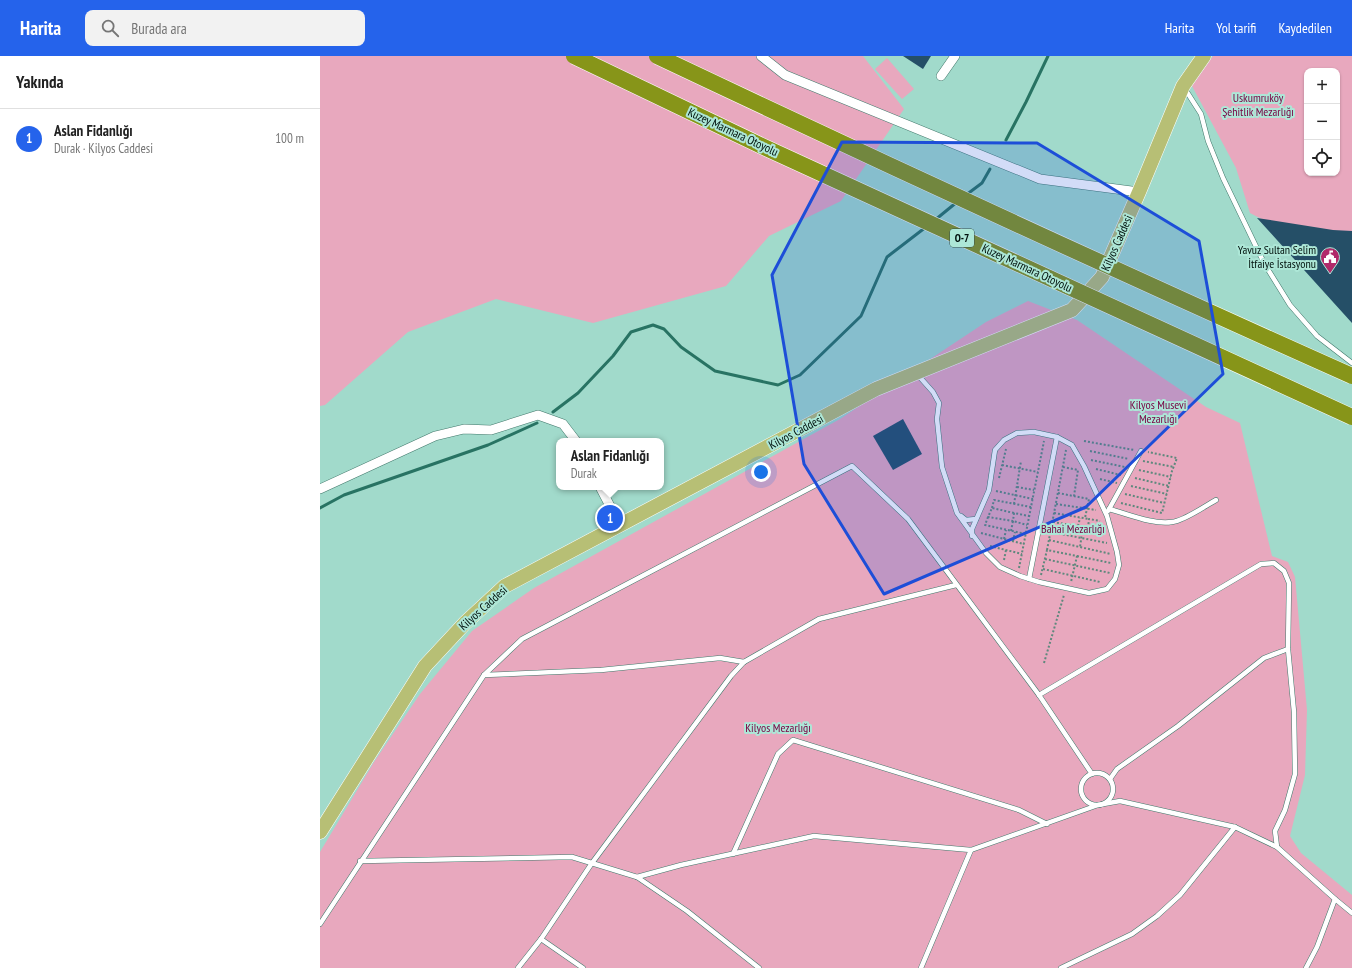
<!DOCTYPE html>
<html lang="tr">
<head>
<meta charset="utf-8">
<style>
  body { margin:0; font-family:"PT Sans Narrow",sans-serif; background:#f2f2f2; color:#222 }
  .controls { position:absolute; right:12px; top:12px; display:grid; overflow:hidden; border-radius:8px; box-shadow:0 1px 3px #0004 }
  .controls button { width:36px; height:36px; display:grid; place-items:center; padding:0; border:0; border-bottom:1px solid #e0e0e0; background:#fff; color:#222; font:20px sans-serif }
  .you { position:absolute; left:441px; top:416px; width:14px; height:14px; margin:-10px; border:3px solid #fff; border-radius:50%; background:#1a73e8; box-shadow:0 0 0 6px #1a73e833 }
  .badge { display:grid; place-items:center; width:26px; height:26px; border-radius:50%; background:#2563eb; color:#fff; font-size:13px; font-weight:700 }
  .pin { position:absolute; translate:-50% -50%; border:2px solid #fff; box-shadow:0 1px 4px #0006 }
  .popup { position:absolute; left:236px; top:382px; width:108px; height:52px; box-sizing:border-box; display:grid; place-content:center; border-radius:8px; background:#fff; filter:drop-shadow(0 1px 3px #0005); font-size:13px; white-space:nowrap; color:#767676 }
  .popup b { font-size:15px; color:#222 }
  .popup::after { content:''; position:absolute; left:50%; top:100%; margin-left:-8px; border:8px solid transparent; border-top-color:#fff }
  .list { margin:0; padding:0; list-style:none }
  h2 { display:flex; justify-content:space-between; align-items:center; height:52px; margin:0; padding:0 16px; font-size:17px }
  h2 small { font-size:13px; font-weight:400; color:#767676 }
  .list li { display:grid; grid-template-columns:26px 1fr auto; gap:12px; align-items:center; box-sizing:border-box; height:60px; padding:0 16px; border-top:1px solid #e0e0e0 }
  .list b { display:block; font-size:15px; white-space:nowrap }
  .list p { margin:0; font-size:13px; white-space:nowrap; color:#767676 }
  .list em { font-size:13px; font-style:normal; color:#767676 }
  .icon { flex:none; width:22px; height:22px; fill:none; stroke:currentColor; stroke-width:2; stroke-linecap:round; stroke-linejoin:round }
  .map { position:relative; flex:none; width:1032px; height:912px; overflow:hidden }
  header { display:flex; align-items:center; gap:24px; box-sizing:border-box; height:56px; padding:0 20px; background:#2563eb; color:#fff }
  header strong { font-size:19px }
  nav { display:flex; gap:22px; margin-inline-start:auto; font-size:14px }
  .search { width:280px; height:36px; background:#f2f2f2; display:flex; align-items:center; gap:10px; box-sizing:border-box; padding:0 14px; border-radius:8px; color:#767676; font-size:15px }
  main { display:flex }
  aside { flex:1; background:#fff }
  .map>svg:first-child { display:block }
</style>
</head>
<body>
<header>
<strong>Harita</strong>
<div class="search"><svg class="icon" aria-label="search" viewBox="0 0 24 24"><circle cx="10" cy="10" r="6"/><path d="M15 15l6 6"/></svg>Burada ara</div>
<nav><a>Harita</a><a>Yol tarifi</a><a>Kaydedilen</a></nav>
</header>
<main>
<aside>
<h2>Yakında<small></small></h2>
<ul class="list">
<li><span class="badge">1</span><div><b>Aslan Fidanlığı</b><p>Durak · Kilyos Caddesi</p></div><em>100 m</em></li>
</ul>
</aside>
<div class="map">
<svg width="1032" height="912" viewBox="0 0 1032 912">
  <rect width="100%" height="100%" fill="#a1dacb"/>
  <g fill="#e8a8be" fill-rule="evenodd">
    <path d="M 0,0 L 543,0 L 584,53 L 521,145 L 449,180 L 406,230 L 273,267 L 176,243 L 88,276 L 5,349 L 0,350 Z"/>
    <path d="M 893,0 L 1032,0 L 1032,190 L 974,180 L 930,157 L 916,112 L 872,30 ZM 987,15 L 1017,15 L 1017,117 L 987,117 Z"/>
    <path d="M 567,2 L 594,33 L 582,43 L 555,13 Z"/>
    <path d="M 708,245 L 757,264 L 886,351 L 920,367 L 952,500 L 968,506 L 975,521 L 987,654 L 985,719 L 970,780 L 981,797 L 1032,839 L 1032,912 L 0,912 L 0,796 L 54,706 L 100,638 L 152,575 L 214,532 L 520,363 L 666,266 Z"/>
  </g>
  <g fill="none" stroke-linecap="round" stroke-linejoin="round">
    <g stroke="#287363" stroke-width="3">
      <path d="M 686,84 L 706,46 L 728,0"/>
      <path d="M 646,139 L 662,127 L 670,113"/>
      <path d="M 615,164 L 637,146"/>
      <path d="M 233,356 L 258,337 L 293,300 L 311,276 L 333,269 L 344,273 L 361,291 L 395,315 L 458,329 L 480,319 L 541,260 L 567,201 L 606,171"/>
      <path d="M 0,452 L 24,439 L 168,389 L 217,367"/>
    </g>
  </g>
  <g fill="#254f67">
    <path d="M 583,0 L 611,0 L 603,13 Z"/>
    <path d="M 937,162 L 1013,174 L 1032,175 L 1032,267 Z"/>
    <path d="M 583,363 L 602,398 L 573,414 L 553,380 Z"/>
  </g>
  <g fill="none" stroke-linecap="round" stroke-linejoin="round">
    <defs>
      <g id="lane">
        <path d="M 865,33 L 881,58 L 888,85 L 903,122 L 944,207 L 970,249 L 997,280 L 1032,307"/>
        <path d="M 597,318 L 613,336 L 619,347 L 617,363 L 622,411 L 637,457 L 666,497 L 680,511 L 700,520 L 719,526 L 769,537 L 787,533 L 795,523 L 799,509 L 797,496 L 787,460 L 764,410 L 752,389 L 737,381 L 714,376 L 697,377 L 684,384 L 675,394 L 669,434 L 652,473 L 652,480"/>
        <path d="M 789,453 C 808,458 833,469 852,466 C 864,465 885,450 896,444"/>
        <path d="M 788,455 L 821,395"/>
        <path d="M 641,460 L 646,464 L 656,463"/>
        <path d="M 709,523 L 737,381"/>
        <path d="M 164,619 L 281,614 L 400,602 L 424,606"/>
        <path d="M 719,639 L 941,508 L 954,507 L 964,515 L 969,527 L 968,593"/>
        <circle cx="777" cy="733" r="16"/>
        <path d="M 790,723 L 797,713 L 858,670 L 944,602 L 968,593 L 974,656 L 975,718 L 965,754 L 955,775 L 957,791"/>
        <path d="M 413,798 L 458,698 L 473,684 L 699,754 L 727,768"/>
        <path d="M 40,805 L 252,801 L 317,821 L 367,855 L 439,912"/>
        <path d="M 317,821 L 361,809 L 494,780 L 651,794 L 778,749 L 800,745 L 915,771 L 957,791 L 1015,843 L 1032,857"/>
        <path d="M 0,868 L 164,619 L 202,583 L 532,410 L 588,463 L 719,639 L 772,718"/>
        <path d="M 221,883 L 263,912"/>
        <path d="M 198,912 L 221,883 L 272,807 L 411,620 L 424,606 L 499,563 L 636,529"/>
        <path d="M 601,912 L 651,794"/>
        <path d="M 741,912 L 812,878 L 837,860 L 860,839 L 915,771"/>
        <path d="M 986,912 L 997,891 L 1015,843"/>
      </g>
      <g id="street">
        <path d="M 441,0 L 465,19 L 720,123 L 819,136"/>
        <path d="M 621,20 L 635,0"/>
        <path d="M 280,431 L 300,469"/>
        <path d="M 0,433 L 115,380 L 144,373 L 171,374 L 218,359 L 243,368 L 256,385"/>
      </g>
      <path id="primary" d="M 0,776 L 105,610 L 145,567 L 185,530 L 556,333 L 752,254 L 782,221 L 819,136 L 863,30 L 884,0"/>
    </defs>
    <use href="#lane" stroke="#41786b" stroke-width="5.5"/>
    <use href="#street" stroke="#41786b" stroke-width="10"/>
    <use href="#primary" stroke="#fff" stroke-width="15"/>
    <g stroke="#5f887d" stroke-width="2" stroke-dasharray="2 2" stroke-linecap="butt">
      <path d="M 764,385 L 814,394"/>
      <path d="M 770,395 L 809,403"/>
      <path d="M 771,404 L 805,411"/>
      <path d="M 823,405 L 854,411"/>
      <path d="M 682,409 L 718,416"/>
      <path d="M 743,411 L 758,414 L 754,440"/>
      <path d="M 776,413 L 801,419"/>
      <path d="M 819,414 L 851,421"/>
      <path d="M 679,422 L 686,393"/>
      <path d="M 815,422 L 849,430"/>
      <path d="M 780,423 L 797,427"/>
      <path d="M 811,430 L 847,438"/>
      <path d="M 697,431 L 714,434"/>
      <path d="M 676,435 L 713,443"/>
      <path d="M 738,437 L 769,443 L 765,462"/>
      <path d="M 805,438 L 844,447"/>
      <path d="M 801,447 L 842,457 L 852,415 L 857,402 L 828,396"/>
      <path d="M 694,448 L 701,405"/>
      <path d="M 736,448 L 776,454"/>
      <path d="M 672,452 L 674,444 L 711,451"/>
      <path d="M 694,457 L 672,452 L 668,461 L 693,465 L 694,457 L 709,460"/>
      <path d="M 734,457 L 769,463"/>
      <path d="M 668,461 L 665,469 L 706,478"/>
      <path d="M 733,466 L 763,471 L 760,491"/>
      <path d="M 758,470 L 760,462"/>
      <path d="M 763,471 L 784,476"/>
      <path d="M 768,472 L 769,463 L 780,465"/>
      <path d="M 691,475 L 693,465 L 707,469"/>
      <path d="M 731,476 L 787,487"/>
      <path d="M 661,477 L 704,488"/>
      <path d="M 684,483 L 686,474"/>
      <path d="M 729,484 L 791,498"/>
      <path d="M 693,485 L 695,476"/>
      <path d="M 670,490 L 702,498"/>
      <path d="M 727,494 L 746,394"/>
      <path d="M 757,500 L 791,507"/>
      <path d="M 725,503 L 790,517"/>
      <path d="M 684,504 L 686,494"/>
      <path d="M 699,512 L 724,385"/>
      <path d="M 723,513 L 780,526"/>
      <path d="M 721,519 L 727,494 L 757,500 L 751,526"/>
      <path d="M 724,607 L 744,539"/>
    </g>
    <use href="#lane" stroke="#fff" stroke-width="4.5"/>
    <use href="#street" stroke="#fff" stroke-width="9"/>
    <use href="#primary" stroke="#b7bf75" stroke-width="14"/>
    <defs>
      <g id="highway-bridge">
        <path d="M 254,0 L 446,92 L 1032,361"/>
        <path d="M 337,0 C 567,109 799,216 1032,320"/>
      </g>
    </defs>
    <use href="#highway-bridge" stroke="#fff" stroke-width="17" stroke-linecap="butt"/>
    <use href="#highway-bridge" stroke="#879519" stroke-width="16"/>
  </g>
  <path fill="#1d4ed8" fill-opacity="0.2" stroke="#1d4ed8" stroke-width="3" stroke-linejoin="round" d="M 522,86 L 717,87 L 879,185 L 903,318 L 766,451 L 564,538 L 484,408 L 452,219 Z"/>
  <defs>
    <symbol id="civic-pin" viewBox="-11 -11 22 30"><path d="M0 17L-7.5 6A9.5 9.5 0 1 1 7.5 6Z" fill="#b1296a" stroke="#ade7d7"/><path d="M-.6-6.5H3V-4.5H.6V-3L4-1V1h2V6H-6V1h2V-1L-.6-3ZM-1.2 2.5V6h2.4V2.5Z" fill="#fff"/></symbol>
  </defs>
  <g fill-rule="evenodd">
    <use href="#civic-pin" x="999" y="190" width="22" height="30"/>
  </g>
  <g text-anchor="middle" stroke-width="4" stroke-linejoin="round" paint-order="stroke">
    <rect fill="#ade7d7" stroke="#34514a" stroke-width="1" x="630" y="173" width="24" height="18" rx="3"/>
    <g font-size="11" font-weight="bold" fill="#00110d">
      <text x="642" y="186">O-7</text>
    </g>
    <g font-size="12" fill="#780142" stroke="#ade7d7">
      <text x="938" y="46">Uskumruköy<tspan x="938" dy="14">Şehitlik Mezarlığı</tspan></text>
      <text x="838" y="353">Kilyos Musevi<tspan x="838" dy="14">Mezarlığı</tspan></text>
      <text x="753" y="477">Bahai Mezarlığı</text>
      <text x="458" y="676">Kilyos Mezarlığı</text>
    </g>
    <g font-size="12" fill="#00110d" stroke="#ade7d7">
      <text transform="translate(413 76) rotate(25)" y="4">Kuzey Marmara Otoyolu</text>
      <text transform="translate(797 187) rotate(-66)" y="4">Kilyos Caddesi</text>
      <text transform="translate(707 212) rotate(25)" y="4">Kuzey Marmara Otoyolu</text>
      <text transform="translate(476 376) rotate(-28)" y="4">Kilyos Caddesi</text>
      <text transform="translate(163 552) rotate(-42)" y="4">Kilyos Caddesi</text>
    </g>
    <g font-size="12" fill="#00110d" stroke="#ade7d7" text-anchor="end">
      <text x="996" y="198">Yavuz Sultan Selim<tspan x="996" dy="14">İtfaiye İstasyonu</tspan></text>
    </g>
  </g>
</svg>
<div class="controls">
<button>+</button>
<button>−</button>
<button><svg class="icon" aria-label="locate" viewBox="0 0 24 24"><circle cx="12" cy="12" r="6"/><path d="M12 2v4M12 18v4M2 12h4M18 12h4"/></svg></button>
</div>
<div class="you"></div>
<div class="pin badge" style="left:290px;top:462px">1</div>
<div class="popup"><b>Aslan Fidanlığı</b>Durak</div>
</div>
</main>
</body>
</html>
